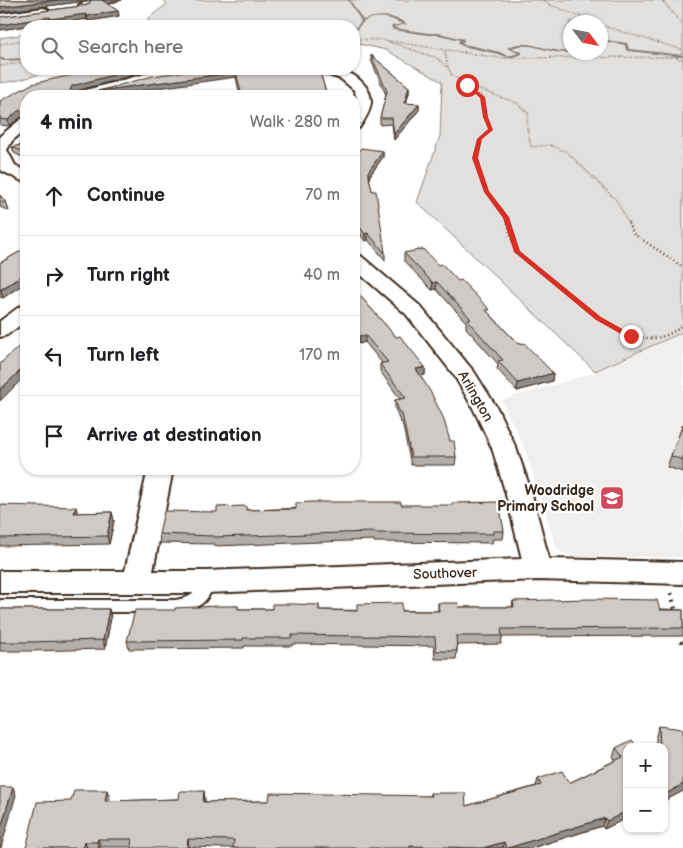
<!DOCTYPE html>
<html lang="en">
<head>
<meta charset="utf-8">
<style>
  body { margin:0; font-family:"Balsamiq Sans",sans-serif; background:#f2f2f2; color:#202124 }
  .controls { position:absolute; right:15px; bottom:15px; display:grid; overflow:hidden; border-radius:10px; box-shadow:0 1px 4px #0004 }
  .controls button { width:45px; height:45px; display:grid; place-items:center; padding:0; border:0; border-bottom:1px solid #e0e0e0; background:#fff; color:#202124; font:25px sans-serif }
  .compass { position:absolute; left:563px; top:15px; width:45px; height:45px; border-radius:50%; background:#fff; box-shadow:0 1px 4px #0004; rotate:122deg }
  .stop { position:absolute; width:15px; height:15px; margin:-11px; border:4px solid #d93025; border-radius:50%; background:#fff }
  .stop.end { background:#d93025; border-color:#fff; box-shadow:0 1px 5px #0008 }
  .list { margin:0; padding:0; list-style:none }
  h2 { display:flex; justify-content:space-between; align-items:center; height:65px; margin:0; padding:0 20px; font-size:21px }
  h2 small { font-size:16px; font-weight:400; color:#757577 }
  .list li { display:grid; grid-template-columns:32px 1fr auto; gap:15px; align-items:center; box-sizing:border-box; height:80px; padding:0 20px; border-top:1px solid #e0e0e0 }
  .list b { display:block; font-size:19px; white-space:nowrap }
  .list em { font-size:16px; font-style:normal; color:#757577 }
  .icon { flex:none; width:28px; height:28px; fill:none; stroke:currentColor; stroke-width:2; stroke-linecap:round; stroke-linejoin:round }
  .map { position:relative; flex:none; width:683px; height:848px; overflow:hidden }
  .search { position:absolute; background:#fff; box-shadow:0 1px 4px #0004; left:20px; top:20px; width:340px; height:55px; display:flex; align-items:center; gap:12px; box-sizing:border-box; padding:0 18px; border-radius:20px; color:#757577; font-size:19px }
  .panel { position:absolute; background:#fff; box-shadow:0 1px 4px #0004; left:20px; top:90px; width:340px; height:385px; border-radius:20px }
  .map>svg:first-child { display:block }
</style>
</head>
<body>
<div class="map">
<svg width="683" height="848" viewBox="0 0 683 848">
  <rect width="100%" height="100%" fill="#fff"/>
  <filter id="ink" filterUnits="userSpaceOnUse"><feTurbulence type="fractalNoise" baseFrequency=".02" numOctaves="2"/><feDisplacementMap in="SourceGraphic" scale="10" xChannelSelector="R" yChannelSelector="G"/><feConvolveMatrix kernelMatrix="1 2 1 2 8 2 1 2 1" color-interpolation-filters="sRGB"/></filter>
  <g filter="url(#ink)">
    <path fill="#f1efee" d="M 683,332 L 683,557 L 574,557 L 558,551 L 523,444 L 501,400 L 594,373 Z"/>
    <g fill="#e2e0de" stroke="#8e857e" fill-rule="evenodd">
      <path d="M 163,0 L 683,0 L 683,332 L 595,371 L 417,202 L 440,136 L 442,82 L 386,50 L 354,43 L 354,26 L 157,26 L 147,19 L 167,4 ZM 570,22 L 600,22 L 600,52 L 570,52 Z"/>
      <path d="M 26,34 L 26,69 L 60,69 L 15,81 L 0,83 L 0,38 Z"/>
    </g>
    <g fill="none" stroke-linecap="round" stroke-linejoin="round">
      <g fill="#887e77" fill-rule="evenodd">
        <path d="M 348,0 L 350,0 L 363,20 C 377,14 394,15 407,24 L 394,27 L 395,28 L 428,33 L 439,33 L 464,39 L 464,41 L 462,42 L 464,44 L 500,52 C 506,56 512,56 518,53 L 507,48 C 527,36 549,54 570,51 L 571,52 C 552,57 532,40 512,48 L 522,52 L 522,54 L 513,57 L 507,57 L 498,54 L 462,46 L 458,42 L 460,40 L 439,35 L 428,35 L 393,30 L 391,26 L 402,24 C 391,17 373,14 362,23 C 359,26 357,30 354,33 L 354,30 L 361,21 Z"/>
        <path d="M 246,19 L 259,22 L 278,20 L 299,26 L 294,26 L 278,22 L 259,24 L 246,21 L 230,24 L 225,26 L 221,26 L 228,22 Z"/>
        <path d="M 600,39 L 627,43 L 629,49 L 683,55 L 683,57 L 628,51 L 626,50 L 625,45 L 600,41 Z"/>
        <path d="M 0,57 L 4,59 L 26,58 L 26,60 L 3,61 L 0,59 Z"/>
      </g>
      <defs>
        <path id="lane" d="M 206,576 L 211,578 L 214,582 C 208,605 198,608 176,612 L 0,612 L 0,600 L 176,600 C 196,596 192,594 201,578 Z"/>
        <g id="street">
          <path d="M 90,0 L 103,1 L 106,5 L 105,7 L 90,10 L 79,5 Z"/>
          <path d="M 43,8 L 47,9 L 49,11 L 47,13 L 0,20 L 0,14 Z"/>
          <path d="M 174,69 L 204,69 L 198,73 L 153,80 L 94,96 L 73,96 L 75,93 L 152,72 Z"/>
          <path d="M 318,69 C 324,69 331,68 338,69 C 353,72 372,86 371,103 C 370,112 364,121 359,128 L 354,129 C 354,116 360,102 354,90 L 341,79 L 319,72 Z"/>
          <path d="M 26,118 L 26,129 L 12,141 L 7,150 L 15,165 L 26,172 L 26,183 L 2,171 L 0,168 L 0,136 L 21,119 Z"/>
          <path d="M 354,254 L 361,256 L 420,306 L 475,373 L 497,408 L 516,448 L 531,491 L 549,559 L 683,562 L 683,584 L 538,580 L 206,593 L 0,593 L 0,571 L 125,571 L 148,469 L 173,469 L 153,571 L 206,571 L 522,559 L 505,491 L 492,448 L 473,408 L 454,375 L 406,314 L 354,269 Z"/>
          <path d="M 26,305 L 26,321 L 7,335 L 0,337 L 0,321 L 19,307 Z"/>
        </g>
      </defs>
      <use href="#lane" stroke="#3b2a1e" stroke-width="4"/>
      <use href="#street" stroke="#3b2a1e" stroke-width="4"/>
      <g stroke="#3b2a1e" stroke-width="2" stroke-dasharray="0.5 2" stroke-linecap="butt">
        <path d="M 543,0 L 550,5 L 595,22"/>
        <path d="M 662,0 L 683,25"/>
        <path d="M 85,20 L 91,26"/>
        <path d="M 600,25 L 683,50"/>
        <path d="M 354,39 L 383,40"/>
        <path d="M 383,40 L 437,58 L 448,68 L 452,75 L 483,97 L 485,117 L 491,130 L 480,139 L 475,159 L 487,192 L 506,217 L 508,224"/>
        <path d="M 389,41 L 499,58 L 676,57 L 683,60"/>
        <path d="M 0,44 L 26,40"/>
        <path d="M 445,51 L 448,67"/>
        <path d="M 677,57 L 683,52"/>
        <path d="M 0,66 L 26,62"/>
        <path d="M 472,87 L 517,103 L 528,113 L 527,128 L 531,147 L 550,145 L 567,152 L 617,201 L 629,224"/>
      </g>
      <g stroke="#3b2a1e" stroke-width="2.5" stroke-dasharray="1 3" stroke-linecap="butt">
        <path d="M 508,223 C 510,231 512,244 517,252 C 522,260 547,276 555,283 C 587,309 643,364 683,324"/>
        <path d="M 628,223 L 634,234 L 683,267"/>
      </g>
      <g stroke="#3b2a1e" stroke-width="4.5" stroke-dasharray="2 5" stroke-linecap="butt">
        <path d="M 671,593 L 676,614"/>
        <path d="M 680,634 L 683,646"/>
      </g>
      <use href="#lane" fill="#fff" fill-rule="evenodd"/>
      <use href="#street" fill="#fff" fill-rule="evenodd"/>
    </g>
    <g fill="#b2aeab" stroke="#3b2a1e">
      <path d="M 0,0 L 122,0 L 108,4 L 118,11 L 119,16 L 88,21 L 87,19 L 52,24 L 51,22 L 0,30 L 0,17 L 88,5 L 89,4 L 86,1 L 0,12 Z"/>
      <path d="M 371,55 L 409,87 L 409,93 L 406,104 L 419,104 L 419,110 L 394,140 L 392,124 L 380,125 L 380,118 L 386,95 L 371,60 Z"/>
      <path d="M 97,69 L 162,69 L 152,70 L 74,92 L 26,117 L 20,118 L 9,126 L 0,125 L 0,101 Z"/>
      <path d="M 198,69 L 319,69 L 327,96 L 335,96 L 240,96 L 236,77 Z"/>
      <path d="M 26,144 L 26,159 L 14,153 L 12,147 Z"/>
      <path d="M 383,151 L 383,157 L 369,177 L 385,253 L 385,260 L 368,240 L 365,241 L 354,226 L 354,157 Z"/>
      <path d="M 0,195 L 7,204 L 9,211 L 0,207 Z"/>
      <path d="M 26,248 L 26,282 L 3,298 L 0,297 L 0,263 Z"/>
      <path d="M 404,253 L 490,314 L 518,344 L 553,373 L 552,381 L 517,391 L 497,369 L 498,364 L 466,328 L 466,322 L 436,289 L 432,290 L 404,261 Z"/>
      <path d="M 354,289 L 396,337 L 425,367 L 425,375 L 420,376 L 450,441 L 456,457 L 455,465 L 411,465 L 402,422 L 400,422 L 395,408 L 395,400 L 400,399 L 380,371 L 380,364 L 382,363 L 365,342 L 359,344 L 354,337 Z"/>
      <path d="M 26,341 L 26,378 L 24,377 L 0,401 L 0,364 Z"/>
      <path d="M 683,424 L 683,472 L 667,467 L 671,456 Z"/>
      <path d="M 0,505 L 77,513 L 112,512 L 114,521 L 109,544 L 0,546 Z"/>
      <path d="M 401,505 L 504,531 L 503,539 L 493,539 L 492,543 L 374,542 L 374,540 L 215,546 L 215,544 L 160,543 L 159,534 L 217,512 L 247,510 Z"/>
      <path d="M 513,601 L 683,610 L 683,636 L 502,637 L 501,644 L 457,645 L 457,651 L 456,659 L 435,659 L 434,646 L 293,644 L 292,646 L 244,646 L 244,648 L 129,649 L 127,641 L 175,610 L 238,606 L 238,609 L 272,609 L 319,605 L 319,610 L 438,611 L 438,603 L 459,607 L 512,607 Z"/>
      <path d="M 0,609 L 109,609 L 111,618 L 105,649 L 31,651 L 0,651 Z"/>
      <path d="M 659,726 L 683,791 L 664,801 L 664,747 L 656,747 L 656,735 Z"/>
      <path d="M 627,747 L 627,818 L 604,829 L 602,826 L 532,848 L 222,848 L 189,847 L 101,847 L 100,848 L 26,848 L 71,801 L 110,798 L 109,801 L 179,799 L 204,791 L 205,802 L 269,801 L 430,796 L 430,793 L 466,806 L 536,786 L 538,779 L 569,783 L 616,760 L 613,757 L 616,748 Z"/>
    </g>
    <g fill="#918d8b" stroke="#3b2a1e">
      <path d="M 57,0 L 86,0 L 86,1 L 0,12 L 0,7 Z"/>
      <path d="M 102,0 L 122,0 L 103,5 Z"/>
      <path d="M 118,11 L 119,16 L 88,21 L 87,16 Z"/>
      <path d="M 86,14 L 87,19 L 52,24 L 51,19 Z"/>
      <path d="M 50,17 L 51,22 L 0,30 L 0,25 Z"/>
      <path d="M 135,69 L 162,69 L 152,70 L 73,92 L 71,96 L 70,90 L 72,86 Z"/>
      <path d="M 236,72 L 236,77 L 101,96 L 99,96 L 98,91 Z"/>
      <path d="M 409,87 L 409,93 L 404,110 L 404,103 Z"/>
      <rect x="86" y="92" width="3" height="4"/>
      <path d="M 419,104 L 419,110 L 394,140 L 394,134 Z"/>
      <path d="M 24,110 L 26,116 L 20,118 L 9,126 L 8,120 L 18,111 Z"/>
      <path d="M 383,151 L 383,157 L 368,178 L 368,172 Z"/>
      <path d="M 368,233 L 368,240 L 365,241 L 365,234 Z"/>
      <path d="M 26,273 L 26,282 L 3,298 L 1,290 Z"/>
      <path d="M 437,282 L 436,289 L 432,290 L 433,283 Z"/>
      <path d="M 365,335 L 365,342 L 359,344 L 359,336 Z"/>
      <path d="M 425,367 L 425,375 L 415,377 L 416,369 Z"/>
      <path d="M 22,369 L 24,377 L 0,401 L 0,390 Z"/>
      <path d="M 553,373 L 552,381 L 517,391 L 518,383 Z"/>
      <path d="M 76,507 L 78,515 L 74,513 Z"/>
      <path d="M 112,512 L 114,521 L 109,544 L 107,536 Z"/>
      <path d="M 109,609 L 111,618 L 105,649 L 103,640 Z"/>
      <path d="M 683,784 L 683,791 L 664,801 L 664,795 Z"/>
      <path d="M 13,787 L 16,795 L 1,848 L 0,848 L 0,831 Z"/>
      <path d="M 107,790 L 110,798 L 108,809 L 105,801 Z"/>
      <path d="M 204,791 L 205,799 L 204,810 L 203,802 Z"/>
      <path d="M 627,811 L 627,818 L 604,829 L 607,821 Z"/>
      <path d="M 605,818 L 602,826 L 532,848 L 508,848 Z"/>
      <path d="M 98,839 L 101,847 L 100,848 L 99,848 L 97,842 Z"/>
      <path d="M 188,839 L 189,847 L 189,848 L 187,848 Z"/>
      <path d="M 85,842 L 87,848 L 83,848 Z"/>
      <path d="M 504,842 L 503,848 L 483,848 Z"/>
    </g>
    <g fill="#cfcac7" stroke="#3b2a1e">
      <path d="M 0,0 L 57,0 L 0,7 Z"/>
      <path d="M 90,0 L 104,0 L 102,0 L 118,11 L 87,16 L 86,14 L 51,19 L 50,17 L 0,25 L 0,17 L 88,5 L 91,1 Z"/>
      <path d="M 371,55 L 409,87 L 404,103 L 419,104 L 394,134 L 392,118 L 380,118 L 387,91 Z"/>
      <path d="M 97,69 L 135,69 L 72,86 L 70,90 L 72,92 L 89,92 L 86,92 L 86,96 L 26,96 L 26,112 L 24,110 L 18,111 L 8,120 L 0,119 L 0,101 L 32,84 Z"/>
      <path d="M 198,69 L 319,69 L 327,96 L 335,95 L 335,96 L 242,96 L 236,72 L 98,91 L 153,76 Z"/>
      <path d="M 26,144 L 26,153 L 12,147 Z"/>
      <path d="M 361,148 L 383,151 L 368,172 L 372,191 L 376,191 L 385,253 L 368,233 L 365,234 L 354,219 L 354,157 Z"/>
      <path d="M 0,195 L 7,204 L 0,201 Z"/>
      <path d="M 26,248 L 26,273 L 0,290 L 0,263 Z"/>
      <path d="M 423,249 L 438,265 L 442,264 L 458,281 L 461,280 L 490,310 L 486,310 L 518,344 L 524,343 L 553,373 L 518,383 L 498,361 L 503,360 L 467,320 L 471,319 L 437,282 L 433,283 L 404,253 Z"/>
      <path d="M 354,289 L 396,337 L 400,336 L 425,367 L 416,369 L 430,391 L 443,417 L 450,441 L 454,441 L 456,457 L 411,457 L 402,414 L 400,414 L 395,400 L 406,398 L 380,364 L 388,362 L 365,335 L 359,336 L 354,329 Z"/>
      <path d="M 26,341 L 26,371 L 22,369 L 0,390 L 0,364 L 15,350 Z"/>
      <path d="M 683,424 L 683,460 L 671,456 Z"/>
      <path d="M 312,502 L 401,502 L 401,505 L 452,505 L 452,503 L 499,502 L 504,531 L 493,531 L 493,534 L 375,533 L 374,532 L 214,537 L 214,536 L 159,534 L 164,511 L 217,512 L 217,507 L 246,506 L 246,510 L 296,509 L 296,503 Z"/>
      <path d="M 0,505 L 76,507 L 74,513 L 112,512 L 107,536 L 0,538 Z"/>
      <path d="M 590,599 L 657,600 L 660,610 L 683,610 L 683,628 L 501,629 L 502,636 L 456,636 L 457,651 L 436,651 L 435,637 L 292,635 L 292,638 L 243,638 L 243,640 L 127,641 L 135,610 L 175,610 L 175,608 L 218,606 L 238,606 L 238,609 L 272,609 L 272,604 L 294,604 L 319,605 L 319,610 L 357,611 L 357,604 L 402,603 L 402,611 L 439,611 L 438,603 L 458,603 L 459,607 L 514,607 L 513,601 Z"/>
      <path d="M 0,609 L 109,609 L 103,640 L 28,642 L 0,642 Z"/>
      <path d="M 659,726 L 683,729 L 683,784 L 664,795 L 664,747 L 660,747 Z"/>
      <path d="M 632,740 L 637,747 L 627,747 L 627,811 L 607,821 L 605,818 L 508,848 L 507,848 L 504,842 L 483,848 L 410,846 L 410,848 L 233,848 L 234,840 L 188,839 L 187,848 L 131,848 L 132,839 L 98,839 L 97,842 L 85,842 L 83,848 L 26,848 L 37,802 L 71,801 L 74,790 L 107,790 L 105,801 L 179,799 L 180,791 L 204,791 L 203,802 L 269,801 L 270,793 L 431,796 L 430,793 L 465,793 L 466,806 L 541,785 L 538,779 L 562,771 L 569,783 L 623,757 L 616,748 Z"/>
      <path d="M 0,787 L 13,787 L 0,831 Z"/>
    </g>
  </g>
  <path fill="#d93025" d="M 465,84 L 468,84 L 485,97 L 488,117 L 493,130 L 482,139 L 478,158 L 489,191 L 509,217 L 520,251 L 601,317 L 633,335 L 633,338 L 628,338 L 596,320 L 514,252 L 503,218 L 484,192 L 472,158 L 477,139 L 488,129 L 483,117 L 480,98 Z"/>
  <defs>
    <symbol id="school-square" viewBox="-11 -11 22 22"><rect x="-9" y="-9" width="18" height="18" rx="4" fill="#d1495b" stroke="#fff"/><path d="M0-5L7-2L0 1L-7-2ZM-4 1L0 2.5L4 1V4Q0 6-4 4Z" fill="#fff"/></symbol>
  </defs>
  <g fill-rule="evenodd">
    <use href="#school-square" x="598" y="484" width="28" height="28"/>
  </g>
  <g text-anchor="middle" stroke-width="4.5" stroke-linejoin="round" paint-order="stroke">
    <g font-size="14" fill="#3b2a1e" stroke="#fff">
      <text transform="translate(476 396) rotate(60)" y="5">Arlington</text>
      <text transform="translate(445 573) rotate(-2)" y="5">Southover</text>
    </g>
    <g font-size="14" font-weight="bold" fill="#3b2a1e" stroke="#fff" text-anchor="end">
      <text x="594" y="495">Woodridge<tspan x="594" dy="16">Primary School</tspan></text>
    </g>
  </g>
</svg>
<div class="controls">
<button>+</button>
<button>−</button>
</div>
<svg class="compass" viewBox="-18 -18 36 36"><path d="M0-13l5 13h-10z" fill="#e53935"/><path d="M0 13l5-13h-10z" fill="#757577"/></svg>
<div class="stop" style="left:467px;top:85px"></div>
<div class="stop end" style="left:631px;top:336px"></div>
<div class="search"><svg class="icon" aria-label="search" viewBox="0 0 24 24"><circle cx="10" cy="10" r="6"/><path d="M15 15l6 6"/></svg>Search here</div>
<section class="panel">
<h2>4 min<small>Walk · 280 m</small></h2>
<ul class="list">
<li><svg class="icon" aria-label="ahead" viewBox="0 0 24 24"><path d="M12 20V5M6 11l6-6 6 6"/></svg><div><b>Continue</b></div><em>70 m</em></li>
<li><svg class="icon" aria-label="right" viewBox="0 0 24 24"><path d="M7 20v-9h11M14 6l5 5-5 5"/></svg><div><b>Turn right</b></div><em>40 m</em></li>
<li><svg class="icon" aria-label="left" viewBox="0 0 24 24"><path d="M17 20v-9H6M10 6l-5 5 5 5"/></svg><div><b>Turn left</b></div><em>170 m</em></li>
<li><svg class="icon" aria-label="arrive" viewBox="0 0 24 24"><path d="M6 21V4h12l-3 4 3 4H6"/></svg><div><b>Arrive at destination</b></div></li>
</ul>
</section>
</div>
</body>
</html>
